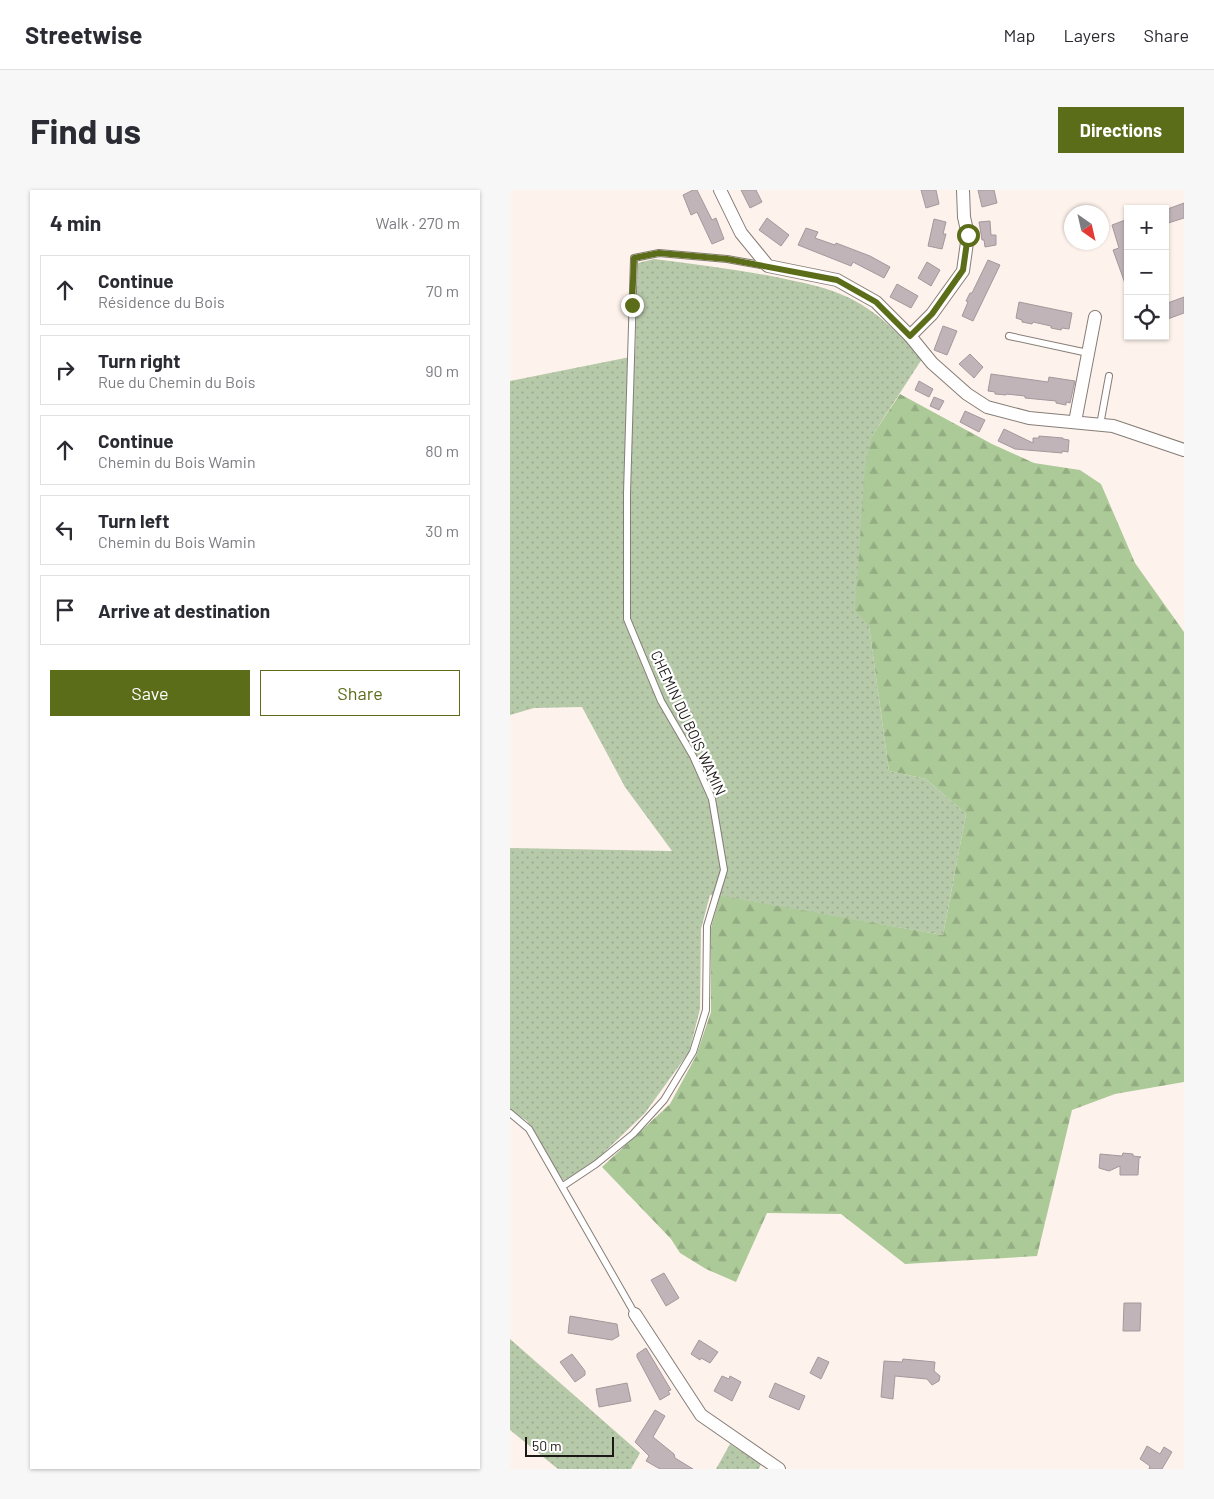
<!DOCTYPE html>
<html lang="en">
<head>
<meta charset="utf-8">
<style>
  body { margin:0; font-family:Barlow,sans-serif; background:#f7f7f7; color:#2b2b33 }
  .controls { position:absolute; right:15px; top:15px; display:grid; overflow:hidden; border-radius:0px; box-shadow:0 1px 4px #0004 }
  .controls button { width:45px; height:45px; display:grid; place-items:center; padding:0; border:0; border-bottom:1px solid #e1e1e2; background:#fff; color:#2b2b33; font:25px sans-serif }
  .compass { position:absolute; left:554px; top:15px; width:45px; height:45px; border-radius:50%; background:#fff; box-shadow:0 1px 4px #0004; rotate:146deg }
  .scale { position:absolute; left:15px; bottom:12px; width:89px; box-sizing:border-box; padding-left:5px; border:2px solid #1c1816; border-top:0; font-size:14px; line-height:18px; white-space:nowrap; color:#1c1816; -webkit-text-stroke:4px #fff; paint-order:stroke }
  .stop { position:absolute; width:15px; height:15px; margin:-11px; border:4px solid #5c6d19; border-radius:50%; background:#fff }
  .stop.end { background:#5c6d19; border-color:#fff; box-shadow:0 1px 5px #0008 }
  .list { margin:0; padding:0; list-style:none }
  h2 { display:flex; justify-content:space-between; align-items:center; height:65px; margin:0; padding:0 20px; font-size:21px }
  h2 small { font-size:16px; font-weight:400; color:#7c7c81 }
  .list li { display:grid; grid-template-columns:32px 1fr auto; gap:15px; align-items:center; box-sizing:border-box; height:70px; margin:0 10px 10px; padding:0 10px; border:1px solid #e1e1e2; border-radius:0px }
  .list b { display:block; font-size:19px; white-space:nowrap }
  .list p { margin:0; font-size:16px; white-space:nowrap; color:#7c7c81 }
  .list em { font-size:16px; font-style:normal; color:#7c7c81 }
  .actions { display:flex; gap:10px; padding:15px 20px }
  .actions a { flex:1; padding:11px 0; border:1px solid #5c6d19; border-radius:0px; text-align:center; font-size:18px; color:#5c6d19 }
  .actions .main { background:#5c6d19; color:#fff }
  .icon { flex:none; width:28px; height:28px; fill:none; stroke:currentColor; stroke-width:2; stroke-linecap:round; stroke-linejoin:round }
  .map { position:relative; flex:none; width:674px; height:1279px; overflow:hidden; border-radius:0px }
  header { display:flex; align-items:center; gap:30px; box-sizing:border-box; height:70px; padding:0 25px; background:#fff; border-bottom:1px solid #e1e1e2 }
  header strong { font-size:24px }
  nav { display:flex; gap:28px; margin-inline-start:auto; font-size:18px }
  .intro { display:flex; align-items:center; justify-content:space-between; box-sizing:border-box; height:120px; padding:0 30px }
  h1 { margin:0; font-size:35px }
  .button { padding:12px 22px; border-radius:0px; background:#5c6d19; color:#fff; font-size:18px; font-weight:700 }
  main { display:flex; gap:30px; padding:0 30px }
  aside { flex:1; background:#fff; border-radius:0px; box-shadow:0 1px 4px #0004 }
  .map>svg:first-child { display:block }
</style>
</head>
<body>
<header>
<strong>Streetwise</strong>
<nav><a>Map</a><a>Layers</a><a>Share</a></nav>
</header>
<div class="intro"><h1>Find us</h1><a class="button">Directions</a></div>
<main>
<aside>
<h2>4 min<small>Walk · 270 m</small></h2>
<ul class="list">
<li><svg class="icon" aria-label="ahead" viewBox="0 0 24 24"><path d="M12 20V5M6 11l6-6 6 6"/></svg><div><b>Continue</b><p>Résidence du Bois</p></div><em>70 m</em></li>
<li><svg class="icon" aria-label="right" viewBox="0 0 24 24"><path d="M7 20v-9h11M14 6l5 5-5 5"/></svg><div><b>Turn right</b><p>Rue du Chemin du Bois</p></div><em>90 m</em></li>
<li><svg class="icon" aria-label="ahead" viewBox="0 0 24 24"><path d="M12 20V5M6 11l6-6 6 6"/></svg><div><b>Continue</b><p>Chemin du Bois Wamin</p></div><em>80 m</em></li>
<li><svg class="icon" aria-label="left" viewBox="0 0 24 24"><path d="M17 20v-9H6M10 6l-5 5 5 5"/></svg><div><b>Turn left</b><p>Chemin du Bois Wamin</p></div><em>30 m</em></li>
<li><svg class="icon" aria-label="arrive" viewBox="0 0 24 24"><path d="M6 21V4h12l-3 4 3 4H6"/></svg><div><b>Arrive at destination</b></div></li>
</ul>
<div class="actions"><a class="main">Save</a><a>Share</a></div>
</aside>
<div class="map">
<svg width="674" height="1279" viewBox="0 0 674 1279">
  <defs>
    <pattern id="green-dots" width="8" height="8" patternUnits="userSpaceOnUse" patternTransform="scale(1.25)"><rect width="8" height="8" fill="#b6c9a9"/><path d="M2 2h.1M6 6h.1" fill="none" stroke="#9cac91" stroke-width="1.8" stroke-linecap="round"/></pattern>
    <pattern id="forest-firs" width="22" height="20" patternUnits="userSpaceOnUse" patternTransform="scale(1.25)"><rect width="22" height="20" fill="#acc998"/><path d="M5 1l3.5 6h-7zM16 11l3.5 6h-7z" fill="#93ac82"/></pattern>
  </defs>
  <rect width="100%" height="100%" fill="#fef3ec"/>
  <g fill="url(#green-dots)">
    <path d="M 144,69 C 190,75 235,80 280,90 C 299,94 318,98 335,106 C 365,119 391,145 412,169 L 362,246 L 359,436 L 379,581 L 416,589 L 456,624 L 433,745 L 200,705 L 191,739 L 190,819 L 179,862 L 135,923 L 83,973 L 53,991 L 17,931 L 0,920 L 0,658 L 162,661 L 115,597 L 72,517 L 24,518 L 0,525 L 0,191 L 125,166 L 128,73 Z"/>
    <path d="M 0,1149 L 130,1263 L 121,1279 L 48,1279 L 0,1240 Z"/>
    <path d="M 220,1254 L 251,1274 L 249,1279 L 206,1279 Z"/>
  </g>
  <path fill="url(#forest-firs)" d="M 390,204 L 482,254 L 524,273 L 570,280 L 591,294 L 625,373 L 674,442 L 674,892 L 605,904 L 562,920 L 527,1066 L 395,1074 L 331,1024 L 257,1023 L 226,1092 L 196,1079 L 170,1063 L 161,1049 L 92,977 L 160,914 L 186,866 L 201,822 L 201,738 L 210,706 L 433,745 L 456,624 L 416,589 L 379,581 L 359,436 L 345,420 L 355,278 L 362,246 Z"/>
  <g fill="#c0b4b9" stroke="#a4989d">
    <path d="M 183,0 L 187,0 L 202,30 L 206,28 L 214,49 L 202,54 L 187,22 L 181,25 L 173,5 Z"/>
    <path d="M 231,0 L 246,0 L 252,12 L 240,18 Z"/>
    <path d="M 411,0 L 426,0 L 429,14 L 416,18 Z"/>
    <path d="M 468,0 L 484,0 L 487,13 L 472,17 Z"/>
    <path d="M 674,13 L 674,28 L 655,34 L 655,20 Z"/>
    <path d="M 257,28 L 279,45 L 271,56 L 249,40 Z"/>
    <path d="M 424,29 L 436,32 L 433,44 L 436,44 L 432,59 L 418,56 Z"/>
    <path d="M 618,29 L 618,96 L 616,96 L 603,60 L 609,58 L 602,35 Z"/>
    <path d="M 480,31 L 481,45 L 486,45 L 486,55 L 475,57 L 474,50 L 472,50 L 469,32 Z"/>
    <path d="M 296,38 L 308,42 L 305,48 L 325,55 L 326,53 L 360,66 L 380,77 L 374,88 L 343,72 L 341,76 L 288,55 Z"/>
    <path d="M 478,70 L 490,75 L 463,131 L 452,126 L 458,112 L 456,111 L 460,103 L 462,103 Z"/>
    <path d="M 417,72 L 430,80 L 421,96 L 408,88 Z"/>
    <path d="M 387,94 L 408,106 L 401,118 L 380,107 Z"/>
    <path d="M 674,107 L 674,123 L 655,130 L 655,114 Z"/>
    <path d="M 509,112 L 562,123 L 559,139 L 552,138 L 551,140 L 541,138 L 541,136 L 523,132 L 522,134 L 512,132 L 512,130 L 506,128 Z"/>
    <path d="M 433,136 L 447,141 L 437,165 L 424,160 Z"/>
    <path d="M 460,164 L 473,177 L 464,188 L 449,174 Z"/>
    <path d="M 481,184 L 538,192 L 539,187 L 565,191 L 560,213 L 556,212 L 556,215 L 546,213 L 546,211 L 515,208 L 515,206 L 496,204 L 496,205 L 485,204 L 485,202 L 478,201 Z"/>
    <path d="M 409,191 L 423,199 L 419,207 L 405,200 Z"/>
    <path d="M 424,207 L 434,211 L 429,220 L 420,216 Z"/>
    <path d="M 455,221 L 475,230 L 469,242 L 450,232 Z"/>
    <path d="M 494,239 L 523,253 L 523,248 L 529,248 L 529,246 L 553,248 L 553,249 L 559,250 L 558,262 L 552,261 L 552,263 L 505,259 L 488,251 Z"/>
    <path d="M 613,963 L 623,964 L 623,966 L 631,967 L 629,968 L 628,985 L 610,985 L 610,976 L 599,981 L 589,978 L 590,964 L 612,966 Z"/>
    <path d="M 154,1083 L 169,1108 L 156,1116 L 141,1090 Z"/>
    <path d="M 614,1113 L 631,1113 L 630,1141 L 613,1141 Z"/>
    <path d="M 60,1126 L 107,1134 L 109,1146 L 102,1150 L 58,1143 Z"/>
    <path d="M 189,1150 L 208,1162 L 200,1173 L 191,1168 L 190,1170 L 181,1164 Z"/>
    <path d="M 136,1158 L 161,1200 L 158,1201 L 160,1204 L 150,1210 L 127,1167 L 127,1164 Z"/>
    <path d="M 62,1164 L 75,1181 L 75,1185 L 65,1192 L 50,1172 Z"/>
    <path d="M 308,1167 L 319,1172 L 311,1189 L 300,1183 Z"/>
    <path d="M 393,1169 L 425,1172 L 424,1181 L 430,1186 L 429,1191 L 422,1195 L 417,1189 L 385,1186 L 383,1209 L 371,1207 L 374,1171 L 392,1172 Z"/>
    <path d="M 212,1186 L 219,1189 L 220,1186 L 231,1192 L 222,1211 L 204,1201 Z"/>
    <path d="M 117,1193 L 121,1211 L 89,1217 L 86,1199 Z"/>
    <path d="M 265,1193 L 295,1206 L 289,1220 L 259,1207 Z"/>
    <path d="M 145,1220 L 155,1226 L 143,1247 L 164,1264 L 165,1268 L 183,1279 L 150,1279 L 136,1271 L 139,1266 L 125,1252 Z"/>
    <path d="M 637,1256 L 650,1264 L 654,1257 L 662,1262 L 652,1279 L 639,1279 L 640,1276 L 630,1269 Z"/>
  </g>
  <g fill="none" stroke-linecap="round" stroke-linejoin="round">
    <defs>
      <g id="lane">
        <path d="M 499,146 L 578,163"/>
        <path d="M 590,235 L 599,186"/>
        <path d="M 0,923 L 19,939 L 125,1124"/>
        <path d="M 53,996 L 86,974 L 123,944 L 154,910 L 183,862 L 196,820 L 197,736 L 214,680 L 202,609 L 183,566 L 151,511 L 117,429 L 117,303 L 124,68 L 149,63 L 217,69 L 256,76"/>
      </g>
      <g id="street">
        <path d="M 210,0 L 231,43 L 258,76 L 327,90 L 366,112 L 400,146 L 422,173 L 457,204 L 477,217 L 519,228 L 603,236 L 674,260"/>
        <path d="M 400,146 L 422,124 L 453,81 L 458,45 L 454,27 L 453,0"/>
        <path d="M 565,232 L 585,127"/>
        <path d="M 125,1124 L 191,1225 L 269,1279"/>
      </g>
    </defs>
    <use href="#lane" stroke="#867d77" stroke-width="8"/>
    <use href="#street" stroke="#867d77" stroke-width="14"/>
    <use href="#lane" stroke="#fff" stroke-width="6"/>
    <use href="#street" stroke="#fff" stroke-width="12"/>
  </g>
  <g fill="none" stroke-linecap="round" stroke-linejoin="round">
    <path stroke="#5c6d19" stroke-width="6" d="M 122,115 L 124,68 L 149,63 L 217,69 L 327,90 L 366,112 L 400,146 L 422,124 L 453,80 L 458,45"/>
  </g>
  <g text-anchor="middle" stroke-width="4.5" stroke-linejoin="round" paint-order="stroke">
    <g font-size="15" fill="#1c1816" stroke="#fff">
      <text transform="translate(178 533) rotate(65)" y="5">CHEMIN DU BOIS WAMIN</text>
    </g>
  </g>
</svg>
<div class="controls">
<button>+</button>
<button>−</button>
<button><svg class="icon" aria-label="locate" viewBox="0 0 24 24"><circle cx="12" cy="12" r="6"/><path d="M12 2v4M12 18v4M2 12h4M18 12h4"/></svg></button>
</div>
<svg class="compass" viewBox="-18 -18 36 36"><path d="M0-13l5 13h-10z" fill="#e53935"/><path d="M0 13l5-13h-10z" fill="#7c7c81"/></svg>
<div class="scale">50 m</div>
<div class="stop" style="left:458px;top:45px"></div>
<div class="stop end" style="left:122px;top:115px"></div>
</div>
</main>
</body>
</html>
